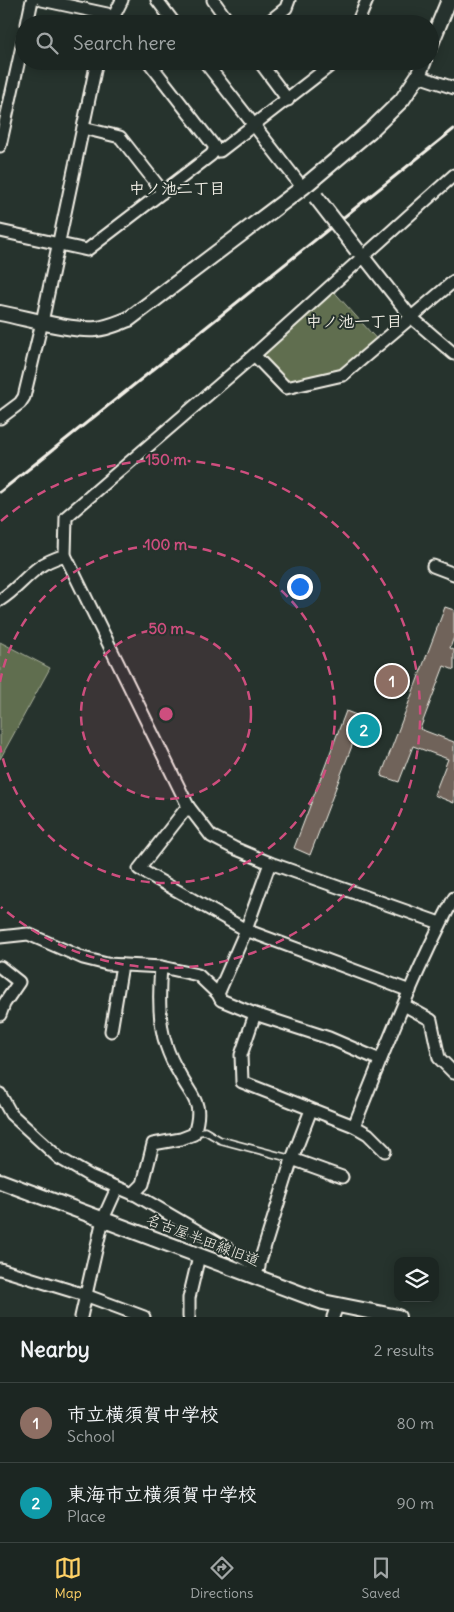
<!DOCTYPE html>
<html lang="en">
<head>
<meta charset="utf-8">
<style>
  body { margin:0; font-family:Delius,"Klee One",sans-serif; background:#29322f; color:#f1f3f6 }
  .controls { position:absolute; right:15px; bottom:15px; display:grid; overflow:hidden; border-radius:10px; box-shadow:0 2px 12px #0003 }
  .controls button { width:45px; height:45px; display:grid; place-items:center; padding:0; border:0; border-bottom:1px solid #3a4340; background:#1c2622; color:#f1f3f6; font:25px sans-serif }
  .you { position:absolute; left:299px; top:586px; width:18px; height:18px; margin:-12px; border:4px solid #fff; border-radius:50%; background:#1a73e8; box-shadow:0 0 0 8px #1a73e833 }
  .badge { display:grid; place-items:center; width:32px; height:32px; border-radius:50%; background:#ffd166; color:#fff; font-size:16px; font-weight:700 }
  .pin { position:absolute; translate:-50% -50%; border:2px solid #fff; box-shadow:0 1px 5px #0006 }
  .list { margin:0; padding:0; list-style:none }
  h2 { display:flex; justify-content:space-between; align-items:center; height:65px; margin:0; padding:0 20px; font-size:21px }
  h2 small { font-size:16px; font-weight:400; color:#a0a5a5 }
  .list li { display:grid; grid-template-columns:32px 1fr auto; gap:15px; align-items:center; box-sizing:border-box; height:80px; padding:0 20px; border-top:1px solid #3a4340 }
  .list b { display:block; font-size:19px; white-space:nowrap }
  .list p { margin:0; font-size:16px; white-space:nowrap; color:#a0a5a5 }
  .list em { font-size:16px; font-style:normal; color:#a0a5a5 }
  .icon { flex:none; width:28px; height:28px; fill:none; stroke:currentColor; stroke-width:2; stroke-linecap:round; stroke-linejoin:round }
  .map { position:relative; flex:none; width:454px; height:1317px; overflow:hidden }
  .search { position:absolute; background:#1c2622; box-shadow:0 2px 12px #0003; left:15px; right:15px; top:15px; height:55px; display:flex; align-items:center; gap:12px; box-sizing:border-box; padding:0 18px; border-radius:28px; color:#a0a5a5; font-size:19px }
  .sheet { height:225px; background:#1c2622 }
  nav { display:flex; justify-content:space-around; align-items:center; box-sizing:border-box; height:70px; border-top:1px solid #3a4340; background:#1c2622; font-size:14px; color:#a0a5a5 }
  nav a { display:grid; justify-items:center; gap:2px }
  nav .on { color:#ffd166 }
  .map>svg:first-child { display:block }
</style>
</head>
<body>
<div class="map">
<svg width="454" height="1317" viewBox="0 0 454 1317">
  <rect width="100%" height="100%" fill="#26332d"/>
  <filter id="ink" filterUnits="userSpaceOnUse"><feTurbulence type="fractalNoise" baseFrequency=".02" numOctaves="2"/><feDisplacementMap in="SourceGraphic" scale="10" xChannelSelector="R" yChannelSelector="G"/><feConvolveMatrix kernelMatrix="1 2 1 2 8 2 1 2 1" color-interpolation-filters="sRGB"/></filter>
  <g filter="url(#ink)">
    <g fill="#606e4f" stroke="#aab09c">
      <path d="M 329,286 L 380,343 L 343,375 L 286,388 L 254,355 Z"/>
      <path d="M 0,642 L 50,668 L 0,759 Z"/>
    </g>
    <g fill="#6f635a" stroke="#f4f1e8">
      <path d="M 445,607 L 454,610 L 454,637 L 450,648 L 454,650 L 454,670 L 444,666 L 420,729 L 454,742 L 454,803 L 434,795 L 448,759 L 413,746 L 399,782 L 381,776 Z"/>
      <path d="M 346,711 L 364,718 L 363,721 L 376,726 L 370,744 L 355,738 L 310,855 L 294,848 Z"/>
    </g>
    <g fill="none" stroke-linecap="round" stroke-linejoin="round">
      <defs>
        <path id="service" d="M 195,1130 L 199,1132 L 205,1131 L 220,1140 L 292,1159"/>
        <g id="minor">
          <path d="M 42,0 L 107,14 L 118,24"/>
          <path d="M 157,0 L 175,24"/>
          <path d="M 213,0 L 230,24"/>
          <path d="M 27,24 L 32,0"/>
          <path d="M 110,24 L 122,0"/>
          <path d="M 266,24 L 286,8 L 289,0"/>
          <path d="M 357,24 L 367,0"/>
          <path d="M 148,61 L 214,146 L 214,151"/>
          <path d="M 204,61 L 302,187"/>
          <path d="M 259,61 L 288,100"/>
          <path d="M 418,76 L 454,88"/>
          <path d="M 83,128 L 120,137 L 163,192"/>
          <path d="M 0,146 L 24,37"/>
          <path d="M 0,231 L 87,250 L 211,155 L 214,151 L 220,151 L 336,61"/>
          <path d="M 363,256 L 411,317 L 454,354"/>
          <path d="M 254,355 L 286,388 L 343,375 L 454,281"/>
          <path d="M 0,418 L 20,403 L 24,397 L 42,322 L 97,61"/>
          <path d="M 433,566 L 454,574"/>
          <path d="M 0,600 C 15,591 25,577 39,567 C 47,561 56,558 65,555"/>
          <path d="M 188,806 L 139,869 L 246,930 L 410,991"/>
          <path d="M 440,923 L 270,863 L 234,848 L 211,836 L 188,806 L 65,555 L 66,517 L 254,355 L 454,175"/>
          <path d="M 0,937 L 28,934 L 83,958 L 107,964 L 162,967 L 198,975 L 218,994 L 221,1000 L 255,1014 L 329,1038 L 380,1060"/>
          <path d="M 0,967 L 19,982 L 4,1004 L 0,1015"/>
          <path d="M 218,994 L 246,930 L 270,863"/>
          <path d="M 404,1005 L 431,1020 L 439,1058 L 454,1073"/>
          <path d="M 255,1014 L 241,1055 L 242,1082 L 354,1126 C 385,1049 415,971 454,898"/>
          <path d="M 111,1031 L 122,965"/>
          <path d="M 0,1094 L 11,1114 L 59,1158 L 90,1176 L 136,1195 L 259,1267"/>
          <path d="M 354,1126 L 368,1134 L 385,1151"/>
          <path d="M 292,1159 L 342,1177"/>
          <path d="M 133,1194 L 143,1184 L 153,1144 L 181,1139 L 194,1134 C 204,1101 193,1100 179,1073 C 174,1065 169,1054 166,1045 C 158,1022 159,991 161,967"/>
          <path d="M 0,1269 L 85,1295 L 144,1317"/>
          <path d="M 256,1274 L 292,1159 L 311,1110"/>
          <path d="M 81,1317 L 103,1219 L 117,1188"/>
          <path d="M 189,1317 L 189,1298 L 199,1256"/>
          <path d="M 333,1317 L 337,1306"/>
        </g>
        <g id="tertiary">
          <path d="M 430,46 L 449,0"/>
          <path d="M 0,313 C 27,318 69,331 96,329 C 108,328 118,323 129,319 L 306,185 L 370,131 L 402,100 L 418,76 L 424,61"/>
          <path d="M 0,1181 L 323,1302 L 398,1317"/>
        </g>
      </defs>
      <use href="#service" stroke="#f4f1e8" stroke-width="9"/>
      <use href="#minor" stroke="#f4f1e8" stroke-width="15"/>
      <use href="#tertiary" stroke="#f4f1e8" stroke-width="18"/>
      <use href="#service" stroke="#26332d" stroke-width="5.5"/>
      <use href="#minor" stroke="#26332d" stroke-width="11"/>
      <use href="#tertiary" stroke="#26332d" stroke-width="14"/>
      <path stroke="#f4f1e8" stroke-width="3" d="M 0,492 L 454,129"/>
      <defs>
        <path id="tertiary-bridge" d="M 316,197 L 357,250"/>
      </defs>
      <use href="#tertiary-bridge" stroke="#f4f1e8" stroke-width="18" stroke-linecap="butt"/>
      <use href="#tertiary-bridge" stroke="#26332d" stroke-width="14"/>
    </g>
  </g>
  <circle cx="166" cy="714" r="85" fill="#ce4e7e" fill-opacity=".12"/>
  <g fill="none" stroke="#ce4e7e" stroke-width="2.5" stroke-dasharray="9 6">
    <circle cx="166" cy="714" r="85"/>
    <path d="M0 682A169 169 0 1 1 0 746"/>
    <path d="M1 521A254 254 0 1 1 1 907"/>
  </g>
  <g text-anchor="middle" stroke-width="4" stroke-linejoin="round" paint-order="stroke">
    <g font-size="15" fill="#f4f1e8" stroke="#26332d">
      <text transform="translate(203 1240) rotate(21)" y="5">名古屋半田線旧道</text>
    </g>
    <g font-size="16" font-weight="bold" fill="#f4f1e8" stroke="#26332d">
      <text x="177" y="194">中ノ池二丁目</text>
      <text x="354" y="327">中ノ池一丁目</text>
    </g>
  </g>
  <circle cx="166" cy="714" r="8" fill="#ce4e7e" stroke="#26332d" stroke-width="2.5"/>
  <g font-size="15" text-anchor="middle" font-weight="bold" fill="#ce4e7e" stroke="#26332d" stroke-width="4" stroke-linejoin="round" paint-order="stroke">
    <text x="166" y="465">150 m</text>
    <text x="166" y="550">100 m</text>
    <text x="166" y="634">50 m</text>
  </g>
</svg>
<div class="controls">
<button><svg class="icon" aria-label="layers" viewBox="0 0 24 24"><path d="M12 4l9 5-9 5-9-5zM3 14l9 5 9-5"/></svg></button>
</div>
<div class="you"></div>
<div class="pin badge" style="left:392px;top:681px;background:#8d6e63">1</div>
<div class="pin badge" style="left:364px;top:730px;background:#0f9aa8">2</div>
<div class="search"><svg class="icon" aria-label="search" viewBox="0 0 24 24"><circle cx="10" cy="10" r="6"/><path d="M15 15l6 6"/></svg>Search here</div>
</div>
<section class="sheet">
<h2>Nearby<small>2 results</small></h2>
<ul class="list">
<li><span class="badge" style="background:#8d6e63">1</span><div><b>市立横須賀中学校</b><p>School</p></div><em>80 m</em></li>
<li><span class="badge" style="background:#0f9aa8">2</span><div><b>東海市立横須賀中学校</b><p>Place</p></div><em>90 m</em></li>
</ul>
</section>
<nav>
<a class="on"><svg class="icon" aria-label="map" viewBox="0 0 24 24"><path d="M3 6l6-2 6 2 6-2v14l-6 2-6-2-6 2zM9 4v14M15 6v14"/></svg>Map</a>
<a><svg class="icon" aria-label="directions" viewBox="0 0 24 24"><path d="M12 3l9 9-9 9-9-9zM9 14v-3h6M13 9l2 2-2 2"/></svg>Directions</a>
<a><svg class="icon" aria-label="saved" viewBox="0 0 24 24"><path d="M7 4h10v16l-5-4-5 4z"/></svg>Saved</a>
</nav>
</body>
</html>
